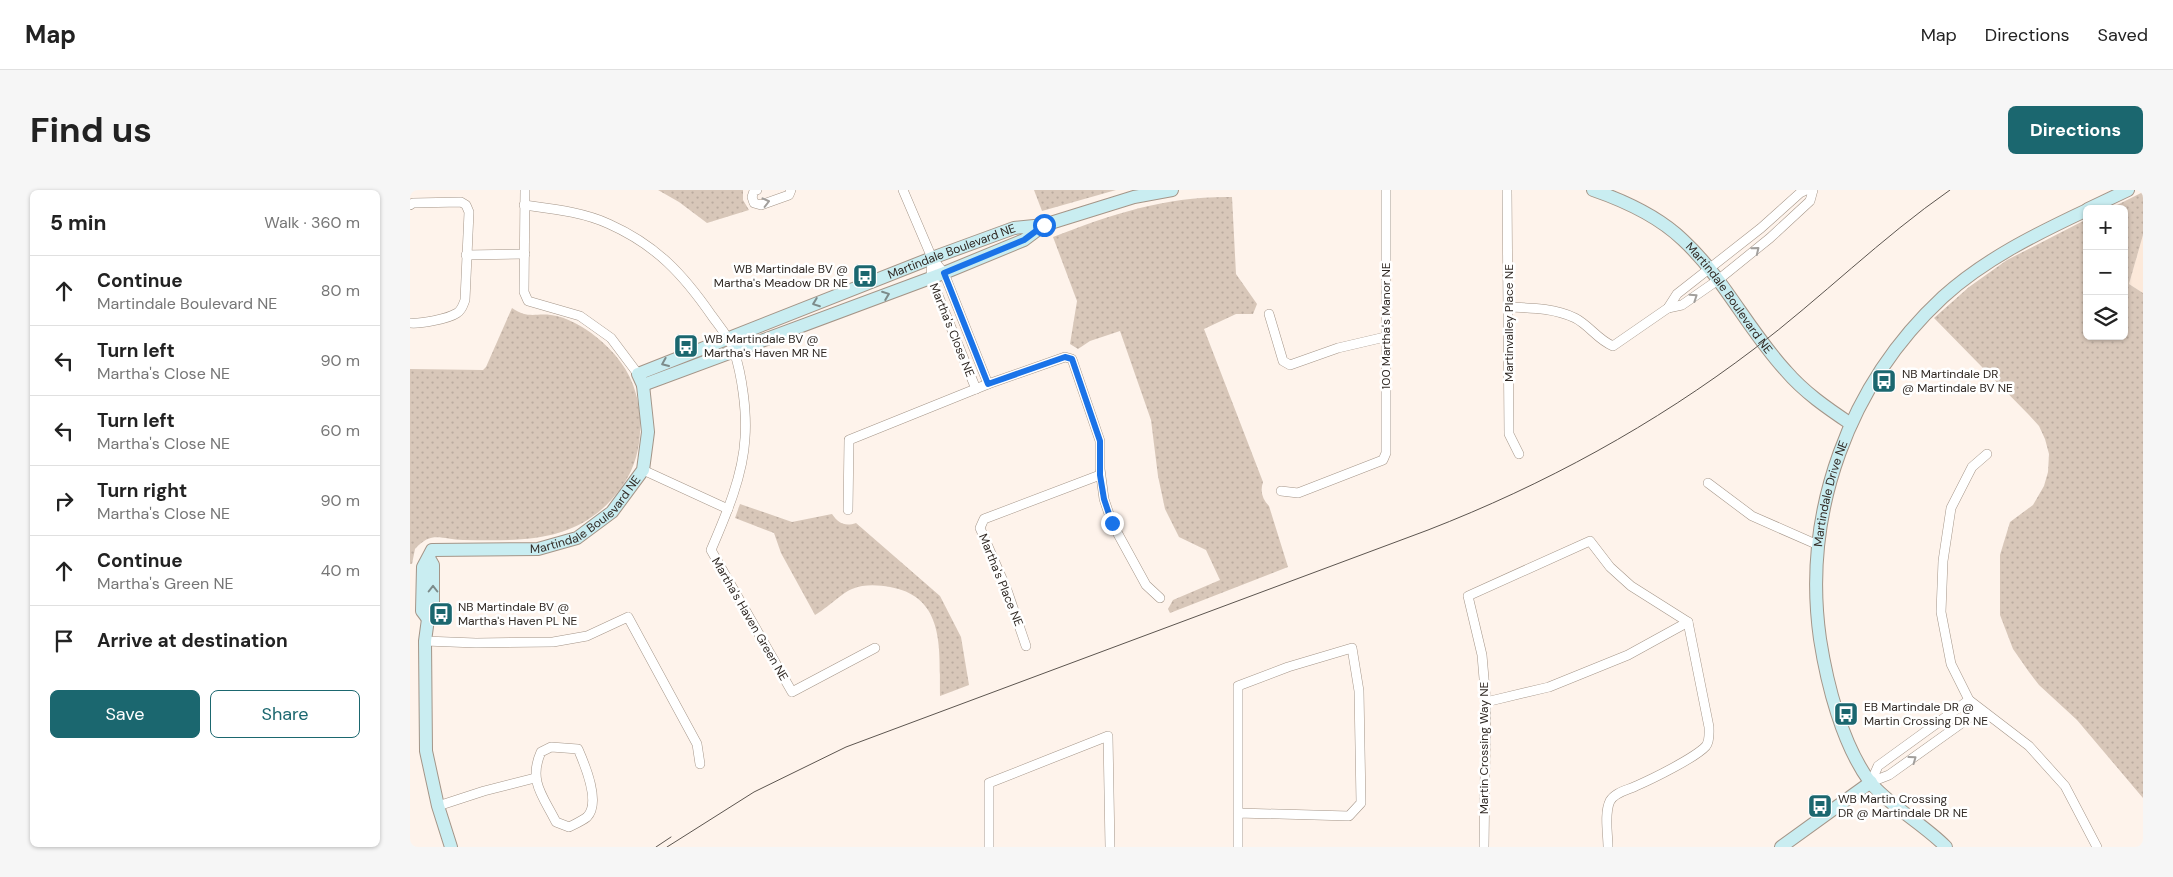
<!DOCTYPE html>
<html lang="en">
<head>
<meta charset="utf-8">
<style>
  body { margin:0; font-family:"DM Sans",sans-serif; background:#f6f6f6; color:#222 }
  .controls { position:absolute; right:15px; top:15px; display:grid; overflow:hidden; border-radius:8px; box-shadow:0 1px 4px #0004 }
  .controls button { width:45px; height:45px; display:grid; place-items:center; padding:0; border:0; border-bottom:1px solid #e0e0e0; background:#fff; color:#222; font:25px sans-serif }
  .stop { position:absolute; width:15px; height:15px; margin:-11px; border:4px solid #1a73e8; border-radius:50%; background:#fff }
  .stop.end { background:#1a73e8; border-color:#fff; box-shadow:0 1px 5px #0008 }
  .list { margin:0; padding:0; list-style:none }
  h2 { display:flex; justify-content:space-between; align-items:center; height:65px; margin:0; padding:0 20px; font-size:21px }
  h2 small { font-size:16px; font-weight:400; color:#767676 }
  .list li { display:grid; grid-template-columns:32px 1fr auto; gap:15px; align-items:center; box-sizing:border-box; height:70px; padding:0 20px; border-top:1px solid #e0e0e0 }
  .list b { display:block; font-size:19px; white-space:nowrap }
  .list p { margin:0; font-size:16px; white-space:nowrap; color:#767676 }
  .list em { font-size:16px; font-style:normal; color:#767676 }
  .actions { display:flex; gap:10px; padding:15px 20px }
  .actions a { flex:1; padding:11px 0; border:1px solid #1b676f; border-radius:8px; text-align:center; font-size:18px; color:#1b676f }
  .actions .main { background:#1b676f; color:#fff }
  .icon { flex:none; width:28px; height:28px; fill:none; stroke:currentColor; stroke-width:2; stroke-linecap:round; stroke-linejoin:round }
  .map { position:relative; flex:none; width:1733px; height:657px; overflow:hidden; border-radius:8px }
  header { display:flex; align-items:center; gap:30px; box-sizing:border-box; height:70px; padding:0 25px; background:#fff; border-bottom:1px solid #e0e0e0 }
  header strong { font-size:24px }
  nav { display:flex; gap:28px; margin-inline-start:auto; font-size:18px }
  .intro { display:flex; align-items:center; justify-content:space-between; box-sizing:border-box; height:120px; padding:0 30px }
  h1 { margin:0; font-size:35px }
  .button { padding:12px 22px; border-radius:8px; background:#1b676f; color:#fff; font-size:18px; font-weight:700 }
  main { display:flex; gap:30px; padding:0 30px }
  aside { flex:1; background:#fff; border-radius:8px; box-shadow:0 1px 4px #0004 }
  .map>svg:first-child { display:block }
</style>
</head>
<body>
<header>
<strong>Map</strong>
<nav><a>Map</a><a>Directions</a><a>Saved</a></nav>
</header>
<div class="intro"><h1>Find us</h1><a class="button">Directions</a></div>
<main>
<aside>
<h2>5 min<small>Walk · 360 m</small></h2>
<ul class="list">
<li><svg class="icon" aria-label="ahead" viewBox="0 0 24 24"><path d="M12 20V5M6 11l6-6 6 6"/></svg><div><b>Continue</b><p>Martindale Boulevard NE</p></div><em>80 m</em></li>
<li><svg class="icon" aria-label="left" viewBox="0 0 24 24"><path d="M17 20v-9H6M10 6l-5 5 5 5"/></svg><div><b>Turn left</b><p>Martha's Close NE</p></div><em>90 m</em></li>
<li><svg class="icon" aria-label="left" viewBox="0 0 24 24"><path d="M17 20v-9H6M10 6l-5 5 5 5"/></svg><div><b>Turn left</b><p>Martha's Close NE</p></div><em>60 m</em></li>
<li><svg class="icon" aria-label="right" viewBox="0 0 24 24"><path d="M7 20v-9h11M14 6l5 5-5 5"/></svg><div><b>Turn right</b><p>Martha's Close NE</p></div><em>90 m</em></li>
<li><svg class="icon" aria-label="ahead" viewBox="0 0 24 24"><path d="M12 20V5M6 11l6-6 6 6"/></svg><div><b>Continue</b><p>Martha's Green NE</p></div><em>40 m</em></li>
<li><svg class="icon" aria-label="arrive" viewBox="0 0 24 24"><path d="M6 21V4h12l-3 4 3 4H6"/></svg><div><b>Arrive at destination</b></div></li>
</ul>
<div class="actions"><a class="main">Save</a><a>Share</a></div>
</aside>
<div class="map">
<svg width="1733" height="657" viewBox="0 0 1733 657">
  <defs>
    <pattern id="park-dots" width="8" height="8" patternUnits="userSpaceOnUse" patternTransform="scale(1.25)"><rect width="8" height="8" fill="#d8c7b9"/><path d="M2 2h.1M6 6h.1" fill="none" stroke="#baab9f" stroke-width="1.8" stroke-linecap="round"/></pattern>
  </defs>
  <rect width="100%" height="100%" fill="#fef3eb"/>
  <path fill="#fce9da" d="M 1733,45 L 1733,103 L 1719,94 Z"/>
  <g fill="url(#park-dots)">
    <path d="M 248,0 L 333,0 L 333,10 L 339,20 L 297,33 L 269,12 Z"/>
    <path d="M 624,0 L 706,0 L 632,21 Z"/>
    <path d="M 1733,2 L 1733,45 L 1719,94 L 1733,103 L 1733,608 L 1667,530 L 1629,495 L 1619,482 L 1603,459 L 1590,425 L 1590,365 L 1600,332 L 1623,315 L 1634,296 L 1638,282 L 1639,264 L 1635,249 L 1629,236 L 1619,225 L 1524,128 L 1559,97 L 1597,70 L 1677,29 L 1677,146 L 1714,146 L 1714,19 L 1699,19 Z"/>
    <path d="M 822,7 L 826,84 L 847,114 L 843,124 L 826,124 L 794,139 L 853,292 C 850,301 852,309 859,316 L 878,377 L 760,423 L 758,419 L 763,410 L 810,390 L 796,360 L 769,347 L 755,319 L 748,286 L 741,230 L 710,141 L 680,151 L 668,159 L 660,154 L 667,111 L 643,47 C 702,24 757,6 822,7 Z"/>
    <path d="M 102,118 C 118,129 125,123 141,125 C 157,127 174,137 185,146 C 204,161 220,180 226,204 C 234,235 231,269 213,295 C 173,353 117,351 53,350 C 32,350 22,340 5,359 L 2,374 L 0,374 L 0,179 L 73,180 L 76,177 Z"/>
    <path d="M 330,314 L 382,332 L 422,324 C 428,333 435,337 446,333 L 530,406 L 551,447 L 559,495 L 530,506 C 529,462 537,407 480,397 C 468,395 454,394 442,399 C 433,402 416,419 405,425 L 371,363 L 364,343 L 325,328 Z"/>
  </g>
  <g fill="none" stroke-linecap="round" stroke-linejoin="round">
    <defs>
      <g id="street">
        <path d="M 115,0 L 114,102 L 118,111 L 170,126 L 201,148 L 228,184"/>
        <path d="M 347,0 L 344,1 L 342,7 L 344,13 L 351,15 L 379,5 L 381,0"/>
        <path d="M 493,0 L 522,68 L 534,83 L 578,194"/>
        <path d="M 1097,0 L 1099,244 L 1109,264"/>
        <path d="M 0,15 L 3,13 L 51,12 L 56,15 L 59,22 L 55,110 C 53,115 52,120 47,123 C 38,129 10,134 0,133"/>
        <path d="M 114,15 C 143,19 173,22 199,34 C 246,55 273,84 302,126 C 310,137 320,148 324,161 C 332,185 337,222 335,248 C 333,286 316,325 301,360 L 382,502 L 465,458"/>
        <path d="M 56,65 L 115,64"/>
        <path d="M 522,68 L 521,88 L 566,199"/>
        <path d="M 1099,117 C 1121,118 1144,118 1165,128 C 1179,135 1188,150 1203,156 L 1258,118 L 1267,104 L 1351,38 L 1390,3 L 1396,0"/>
        <path d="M 1258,118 L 1272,115 L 1308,90 L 1360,48 L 1400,11 L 1403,0"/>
        <path d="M 859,124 L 873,171 L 880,175 L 928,158 L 975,147"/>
        <path d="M 1577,264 L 1562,277 L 1541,318 L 1533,371 L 1531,422 L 1541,474 L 1559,510 L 1619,556 L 1655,596 L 1687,657"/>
        <path d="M 233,280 L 318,319"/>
        <path d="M 1298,293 L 1342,326 L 1408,355"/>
        <path d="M 871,301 L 888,303 L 973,270 L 976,263 L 976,0"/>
        <path d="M 438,320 L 439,250 L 578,194 L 655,167 L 662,169 L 690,251 L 690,279 L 694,309 L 702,333 L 736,395 L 750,408"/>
        <path d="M 15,451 L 66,453 L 143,452 L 177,446 L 218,427 L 287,554 L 290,574"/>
        <path d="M 616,456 L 597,400 L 570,338 L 574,329 L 690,285"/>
        <path d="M 1076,512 L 1139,497 L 1218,465 L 1278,432"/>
        <path d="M 141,557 L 168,559 C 175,575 191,613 177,627 C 172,631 165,634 159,637 L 146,632 C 133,606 118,591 131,562 Z"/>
        <path d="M 1461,592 L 1479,585 L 1570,520"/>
        <path d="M 1461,592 L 1468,576 L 1559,510"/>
        <path d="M 28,616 L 74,601 L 125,588"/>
        <path d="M 579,657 L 579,593 L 698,546 L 700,657"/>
        <path d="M 828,657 L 828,496 L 878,477 L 942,458 L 949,501 L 951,613 L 939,626 L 828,623"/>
        <path d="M 1074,657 L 1076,512 L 1072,465 L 1058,406 L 1180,351 L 1200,377 L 1221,396 L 1278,432 L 1299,537 C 1299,543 1300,551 1296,556 C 1285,568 1242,589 1226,596 C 1218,600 1205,602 1200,611 C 1194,623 1198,644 1198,657"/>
      </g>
      <g id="secondary">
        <path id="s1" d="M 1183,0 C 1215,11 1248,26 1273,50 C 1314,88 1338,140 1376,181 C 1394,202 1417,218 1441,234"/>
        <path d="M 1678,19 L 1718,0"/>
        <path d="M 233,195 L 534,83 L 614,50 L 634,35"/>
        <path d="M 19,368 L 23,375 L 23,421 L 18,429 L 15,451 L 16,561 L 28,616 L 41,657"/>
        <path id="s2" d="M 18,429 L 12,421 L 13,377 L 22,360 L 128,359 L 167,348 L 202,322 L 233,280 L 238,242 L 233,195 L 228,184 L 522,68 L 604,38 L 634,35 L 724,7 L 762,0"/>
        <path d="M 1371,657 L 1461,592"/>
        <path id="s3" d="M 1536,657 C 1515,635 1477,614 1460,592 C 1432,554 1417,494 1410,449 C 1392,322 1439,194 1533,107 C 1575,69 1626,44 1677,20"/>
      </g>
    </defs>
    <use href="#street" stroke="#a49588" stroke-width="10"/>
    <use href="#secondary" stroke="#a49588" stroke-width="14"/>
    <use href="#street" stroke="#fff" stroke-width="9"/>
    <use href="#secondary" stroke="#c9edf1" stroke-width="12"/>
    <g stroke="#5c554f" stroke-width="1">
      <path d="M 246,657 L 261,647"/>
      <path d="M 257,657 L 344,602 L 436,557 L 1018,340 C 1134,295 1244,235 1344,159 C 1411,108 1471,48 1540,0"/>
    </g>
  </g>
  <defs><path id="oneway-chevron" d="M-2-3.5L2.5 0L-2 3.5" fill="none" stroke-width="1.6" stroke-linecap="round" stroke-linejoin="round" transform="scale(1.25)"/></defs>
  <g stroke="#a29f9c">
    <use href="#oneway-chevron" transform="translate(356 12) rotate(-14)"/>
    <use href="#oneway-chevron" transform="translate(1346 60) rotate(-39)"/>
    <use href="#oneway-chevron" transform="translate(1284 107) rotate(-34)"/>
    <use href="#oneway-chevron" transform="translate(1503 569) rotate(-36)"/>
  </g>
  <g stroke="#7c8b8a">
    <use href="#oneway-chevron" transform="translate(476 105) rotate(-21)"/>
    <use href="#oneway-chevron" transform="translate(406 113) rotate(159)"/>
    <use href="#oneway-chevron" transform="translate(255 173) rotate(157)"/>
    <use href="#oneway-chevron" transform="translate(23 399) rotate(-90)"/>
  </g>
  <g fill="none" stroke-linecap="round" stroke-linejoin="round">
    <path stroke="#1a73e8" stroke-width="6" d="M 634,35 L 614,50 L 534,83 L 578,194 L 655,167 L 662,169 L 690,251 L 690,285 L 694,309 L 702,333"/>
  </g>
  <defs>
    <symbol id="bus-square" viewBox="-11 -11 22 22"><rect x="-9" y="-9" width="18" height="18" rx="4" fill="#1b676f" stroke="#fff"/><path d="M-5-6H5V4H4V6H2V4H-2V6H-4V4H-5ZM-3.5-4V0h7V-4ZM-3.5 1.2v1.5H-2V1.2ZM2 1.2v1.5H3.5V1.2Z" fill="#fff"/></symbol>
  </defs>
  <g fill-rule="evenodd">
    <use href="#bus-square" x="441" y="72" width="28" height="28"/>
    <use href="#bus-square" x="262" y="142" width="28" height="28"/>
    <use href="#bus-square" x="1460" y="177" width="28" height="28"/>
    <use href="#bus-square" x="17" y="410" width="28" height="28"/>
    <use href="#bus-square" x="1422" y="510" width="28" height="28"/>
    <use href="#bus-square" x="1396" y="602" width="28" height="28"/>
  </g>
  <g text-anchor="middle" stroke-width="5" stroke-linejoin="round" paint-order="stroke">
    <g font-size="12" fill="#302924" stroke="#fff">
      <text dy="4" stroke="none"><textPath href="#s2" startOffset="750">Martindale Boulevard NE</textPath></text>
      <text dy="4" stroke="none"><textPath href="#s1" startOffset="178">Martindale Boulevard NE</textPath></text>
      <text transform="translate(1099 133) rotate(-90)" y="4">Martinvalley Place NE</text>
      <text transform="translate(976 136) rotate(-90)" y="4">100 Martha's Manor NE</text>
      <text transform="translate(542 140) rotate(68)" y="4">Martha's Close NE</text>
      <text dy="4" stroke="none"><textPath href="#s3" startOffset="400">Martindale Drive NE</textPath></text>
      <text dy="4" stroke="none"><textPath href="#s2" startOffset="239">Martindale Boulevard NE</textPath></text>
      <text transform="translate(591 390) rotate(68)" y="4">Martha's Place NE</text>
      <text transform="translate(340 429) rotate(60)" y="4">Martha's Haven Green NE</text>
      <text transform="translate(1074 558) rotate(-90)" y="4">Martin Crossing Way NE</text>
    </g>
    <g font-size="12" fill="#302924" stroke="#fff" text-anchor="start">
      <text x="438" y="83" text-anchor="end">WB Martindale BV @<tspan x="438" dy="14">Martha's Meadow DR NE</tspan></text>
      <text x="294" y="153">WB Martindale BV @<tspan x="294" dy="14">Martha's Haven MR NE</tspan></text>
      <text x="1492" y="188">NB Martindale DR<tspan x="1492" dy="14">@ Martindale BV NE</tspan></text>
      <text x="48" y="421">NB Martindale BV @<tspan x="48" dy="14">Martha's Haven PL NE</tspan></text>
      <text x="1454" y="521">EB Martindale DR @<tspan x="1454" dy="14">Martin Crossing DR NE</tspan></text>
      <text x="1428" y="613">WB Martin Crossing<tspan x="1428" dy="14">DR @ Martindale DR NE</tspan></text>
    </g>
  </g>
</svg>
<div class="controls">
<button>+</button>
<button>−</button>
<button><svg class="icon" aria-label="layers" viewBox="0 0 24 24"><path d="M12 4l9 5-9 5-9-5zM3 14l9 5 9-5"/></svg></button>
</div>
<div class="stop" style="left:634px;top:35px"></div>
<div class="stop end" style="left:702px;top:333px"></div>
</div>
</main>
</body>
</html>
